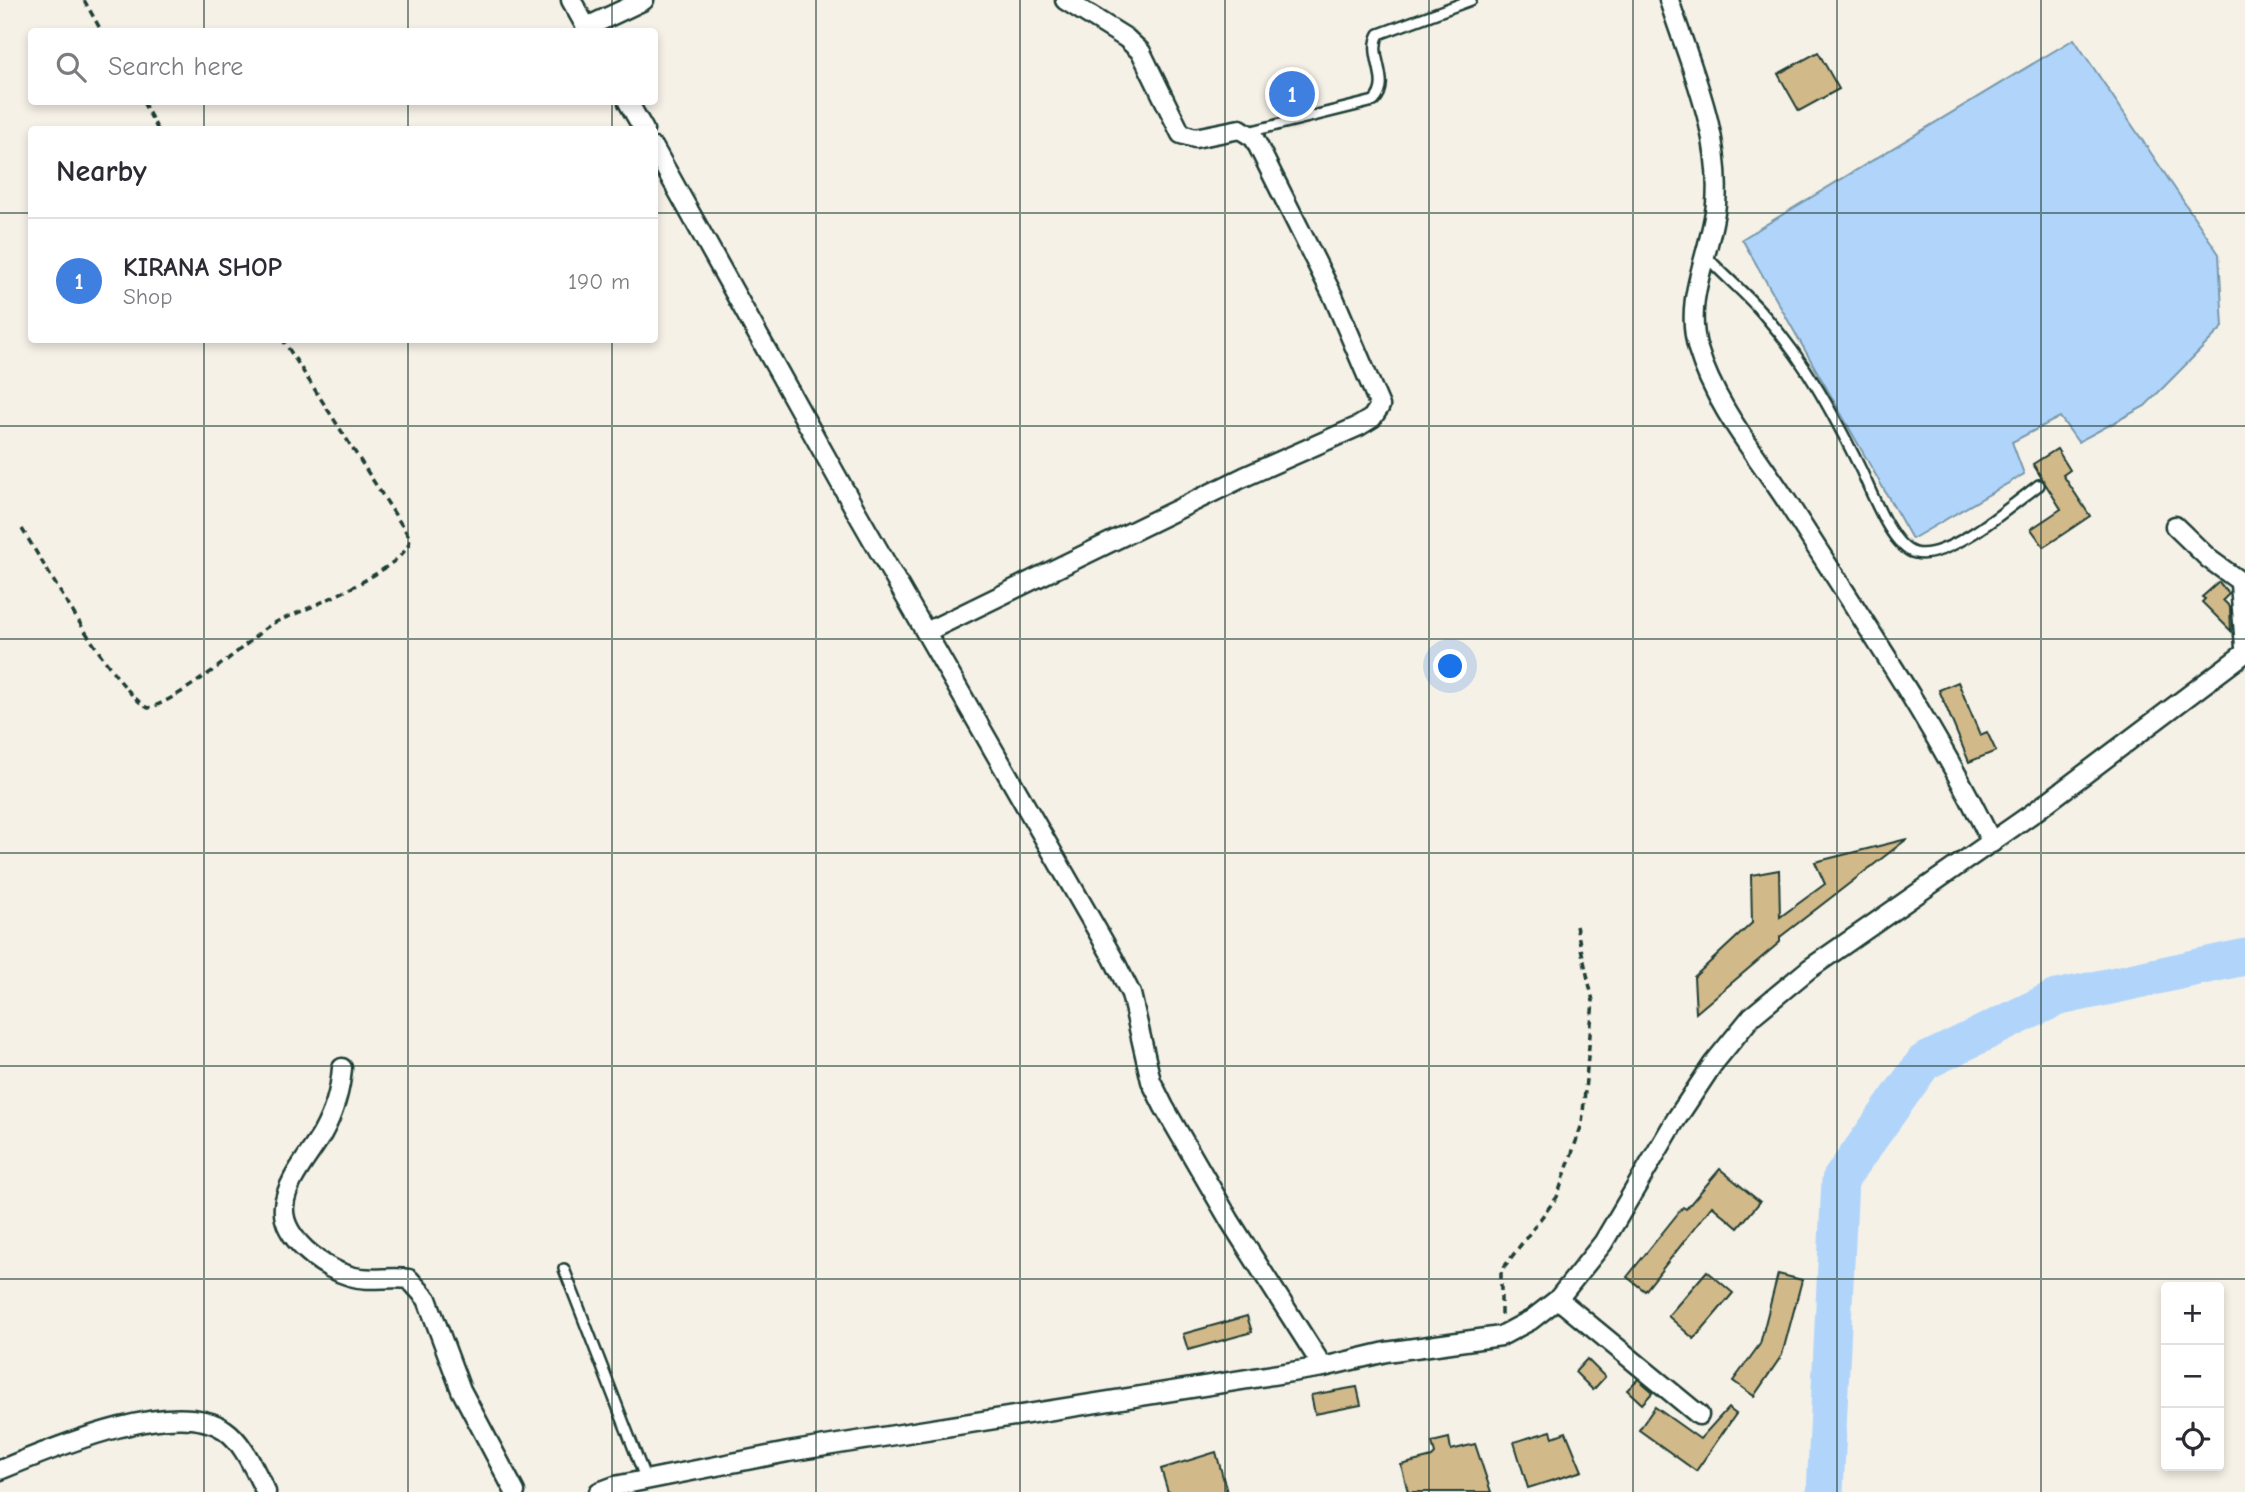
<!DOCTYPE html>
<html lang="en">
<head>
<meta charset="utf-8">
<style>
  body { margin:0; font-family:"Comic Neue",sans-serif; background:#f2f2f3; color:#2b2b33 }
  .controls { position:absolute; right:21px; bottom:21px; display:grid; overflow:hidden; border-radius:7px; box-shadow:0 4px 10px #0003 }
  .controls button { width:63px; height:63px; display:grid; place-items:center; padding:0; border:0; border-bottom:2px solid #e1e1e2; background:#fff; color:#2b2b33; font:35px sans-serif }
  .you { position:absolute; left:1451px; top:667px; width:24px; height:24px; margin:-18px; border:5px solid #fff; border-radius:50%; background:#1a73e8; box-shadow:0 0 0 10px #1a73e833 }
  .badge { display:grid; place-items:center; width:46px; height:46px; border-radius:50%; background:#1f6fb2; color:#fff; font-size:23px; font-weight:700 }
  .pin { position:absolute; translate:-50% -50%; border:4px solid #fff; box-shadow:0 2px 7px #0006 }
  .list { margin:0; padding:0; list-style:none }
  h2 { display:flex; justify-content:space-between; align-items:center; height:91px; margin:0; padding:0 28px; font-size:30px }
  h2 small { font-size:23px; font-weight:400; color:#7c7c81 }
  .list li { display:grid; grid-template-columns:46px 1fr auto; gap:21px; align-items:center; box-sizing:border-box; height:126px; padding:0 28px; border-top:2px solid #e1e1e2 }
  .list b { display:block; font-size:26px; white-space:nowrap }
  .list p { margin:0; font-size:23px; white-space:nowrap; color:#7c7c81 }
  .list em { font-size:23px; font-style:normal; color:#7c7c81 }
  .icon { flex:none; width:38px; height:38px; fill:none; stroke:currentColor; stroke-width:2; stroke-linecap:round; stroke-linejoin:round }
  .map { position:relative; flex:none; width:2245px; height:1492px; overflow:hidden }
  .search { position:absolute; background:#fff; box-shadow:0 4px 10px #0003; left:28px; top:28px; width:630px; height:77px; display:flex; align-items:center; gap:18px; box-sizing:border-box; padding:0 24px; border-radius:7px; color:#7c7c81; font-size:26px }
  .panel { position:absolute; background:#fff; box-shadow:0 4px 10px #0003; left:28px; top:126px; width:630px; height:217px; border-radius:7px }
  .map>svg:first-child { display:block }
</style>
</head>
<body>
<div class="map">
<svg width="2245" height="1492" viewBox="0 0 2245 1492">
  <rect width="100%" height="100%" fill="#f6f1e7"/>
  <filter id="ink" filterUnits="userSpaceOnUse"><feTurbulence type="fractalNoise" baseFrequency=".0143" numOctaves="2"/><feDisplacementMap in="SourceGraphic" scale="14" xChannelSelector="R" yChannelSelector="G"/><feConvolveMatrix kernelMatrix="1 2 1 2 8 2 1 2 1" color-interpolation-filters="sRGB"/></filter>
  <g filter="url(#ink)">
    <path fill="#b1d5fa" stroke="#7798ab" stroke-width="2" d="M 2074,39 L 2219,254 L 2223,327 L 2145,406 L 2078,442 L 2060,417 L 2012,442 L 2024,474 L 1912,539 L 1742,239 Z"/>
    <g fill="none" stroke-linecap="round" stroke-linejoin="round">
      <path stroke="#b1d5fa" stroke-width="37" d="M 1825,1492 L 1840,1180 L 1924,1062 L 2056,998 L 2245,957"/>
    </g>
    <g fill="#d2b989" stroke="#1f3d34" stroke-width="2">
      <path d="M 1818,52 L 1839,89 L 1799,111 L 1778,74 Z"/>
      <path d="M 2057,449 L 2070,470 L 2063,475 L 2090,516 L 2044,547 L 2031,529 L 2061,509 L 2033,464 Z"/>
      <path d="M 2219,582 L 2229,594 L 2223,600 L 2230,607 L 2231,631 L 2202,602 L 2205,599 L 2202,597 Z"/>
      <path d="M 1958,682 L 1980,735 L 1987,732 L 1996,751 L 1969,762 L 1939,690 Z"/>
      <path d="M 1907,839 L 1780,937 L 1780,942 L 1696,1013 L 1694,977 L 1752,923 L 1751,875 L 1779,870 L 1780,917 L 1825,884 L 1815,862 Z"/>
      <path d="M 1720,1169 L 1760,1202 L 1738,1228 L 1712,1206 L 1645,1291 L 1627,1277 L 1683,1207 L 1686,1209 Z"/>
      <path d="M 1707,1271 L 1733,1293 L 1694,1339 L 1668,1316 Z"/>
      <path d="M 1778,1274 L 1802,1280 L 1782,1355 L 1754,1396 L 1733,1381 L 1760,1344 Z"/>
      <path d="M 1247,1316 L 1252,1332 L 1188,1350 L 1183,1334 Z"/>
      <path d="M 1587,1359 L 1605,1377 L 1593,1390 L 1575,1372 Z"/>
      <path d="M 1638,1379 L 1653,1392 L 1642,1404 L 1627,1390 Z"/>
      <path d="M 1357,1387 L 1361,1405 L 1315,1414 L 1311,1395 Z"/>
      <path d="M 1655,1407 L 1700,1439 L 1728,1408 L 1736,1414 L 1696,1471 L 1639,1430 Z"/>
      <path d="M 1551,1431 L 1553,1437 L 1566,1432 L 1582,1471 L 1528,1488 L 1514,1442 Z"/>
      <path d="M 1449,1438 L 1451,1450 L 1475,1444 L 1491,1492 L 1408,1492 L 1401,1465 L 1432,1457 L 1435,1454 L 1432,1442 Z"/>
      <path d="M 1216,1452 L 1227,1492 L 1168,1492 L 1161,1469 Z"/>
    </g>
    <g fill="none" stroke-linecap="round" stroke-linejoin="round">
      <defs>
        <g id="lane">
          <path d="M 1248,132 L 1374,101 C 1393,82 1367,55 1379,34 L 1471,0"/>
          <path d="M 1705,255 C 1724,276 1747,294 1765,316 C 1806,362 1834,415 1861,470 C 1871,491 1892,548 1915,553 C 1948,561 2013,504 2039,485"/>
          <path d="M 564,1269 L 646,1480"/>
        </g>
        <g id="street">
          <path d="M 571,0 L 589,32"/>
          <path d="M 1669,0 C 1690,65 1722,134 1716,204 C 1711,254 1683,298 1698,349 C 1715,406 1756,454 1788,503 C 1858,614 1935,724 1992,843"/>
          <path d="M 587,27 L 644,0"/>
          <path d="M 628,102 L 644,130"/>
          <path d="M 654,148 L 856,511 L 1113,958 L 1131,994 L 1151,1081 L 1164,1107 L 1230,1221 L 1323,1367"/>
          <path d="M 2175,526 L 2209,559 L 2245,585"/>
          <path d="M 2240,584 L 2245,647"/>
          <path d="M 926,632 L 1244,477 L 1359,426 L 1372,418 L 1380,406 L 1334,298 L 1254,138 L 1240,129 L 1195,138 L 1181,134 L 1141,52 L 1126,38 L 1065,0"/>
          <path d="M 342,1068 C 340,1093 334,1112 322,1134 C 310,1155 286,1181 284,1206 C 281,1238 323,1268 350,1276 C 369,1282 390,1276 409,1279 L 427,1299 L 461,1390 L 515,1492"/>
          <path d="M 1558,1299 L 1699,1415"/>
          <path d="M 0,1470 C 51,1449 175,1395 225,1430 C 244,1443 255,1472 266,1492"/>
          <path d="M 599,1492 L 615,1486 L 788,1452 L 1323,1367 L 1386,1352 L 1501,1336 L 1531,1320 L 1558,1299 L 1603,1243 L 1675,1121 L 1713,1064 L 1752,1016 L 1809,969 L 2033,813 L 2245,653"/>
        </g>
      </defs>
      <use href="#lane" stroke="#1f3d34" stroke-width="14"/>
      <use href="#street" stroke="#1f3d34" stroke-width="23"/>
      <g stroke="#1f3d34" stroke-width="3.5" stroke-dasharray="7 5" stroke-linecap="butt">
        <path d="M 84,0 L 102,32"/>
        <path d="M 143,102 L 158,130"/>
        <path d="M 22,529 C 45,565 117,693 148,708 C 171,703 224,663 243,647 C 255,638 264,627 278,621 C 303,611 412,566 410,538 L 283,340"/>
        <path d="M 1501,1315 L 1501,1271 L 1557,1197 L 1582,1124 L 1593,1001 L 1576,926"/>
      </g>
      <use href="#lane" stroke="#fff" stroke-width="9"/>
      <use href="#street" stroke="#fff" stroke-width="18"/>
    </g>
  </g>
  <path fill="none" stroke="#1f3d34" stroke-width="2" stroke-opacity="0.55" d="M 204,0 L 204,32M 408,0 L 408,32M 612,0 L 612,32M 816,0 L 816,1492M 1020,0 L 1020,1492M 1225,0 L 1225,1492M 1429,0 L 1429,1492M 1633,0 L 1633,1492M 1837,0 L 1837,1492M 2041,0 L 2041,1492M 204,102 L 204,130M 408,102 L 408,130M 612,102 L 612,130M 0,213 L 32,213M 654,213 L 2245,213M 204,340 L 204,1492M 408,340 L 408,1492M 612,340 L 612,1492M 0,426 L 2245,426M 0,639 L 2245,639M 0,853 L 2245,853M 0,1066 L 2245,1066M 0,1279 L 2245,1279"/>
</svg>
<div class="controls">
<button>+</button>
<button>−</button>
<button><svg class="icon" aria-label="locate" viewBox="0 0 24 24"><circle cx="12" cy="12" r="6"/><path d="M12 2v4M12 18v4M2 12h4M18 12h4"/></svg></button>
</div>
<div class="you"></div>
<div class="pin badge" style="left:1292px;top:94px;background:#3f7fe0">1</div>
<div class="search"><svg class="icon" aria-label="search" viewBox="0 0 24 24"><circle cx="10" cy="10" r="6"/><path d="M15 15l6 6"/></svg>Search here</div>
<section class="panel">
<h2>Nearby<small></small></h2>
<ul class="list">
<li><span class="badge" style="background:#3f7fe0">1</span><div><b>KIRANA SHOP</b><p>Shop</p></div><em>190 m</em></li>
</ul>
</section>
</div>
</body>
</html>
